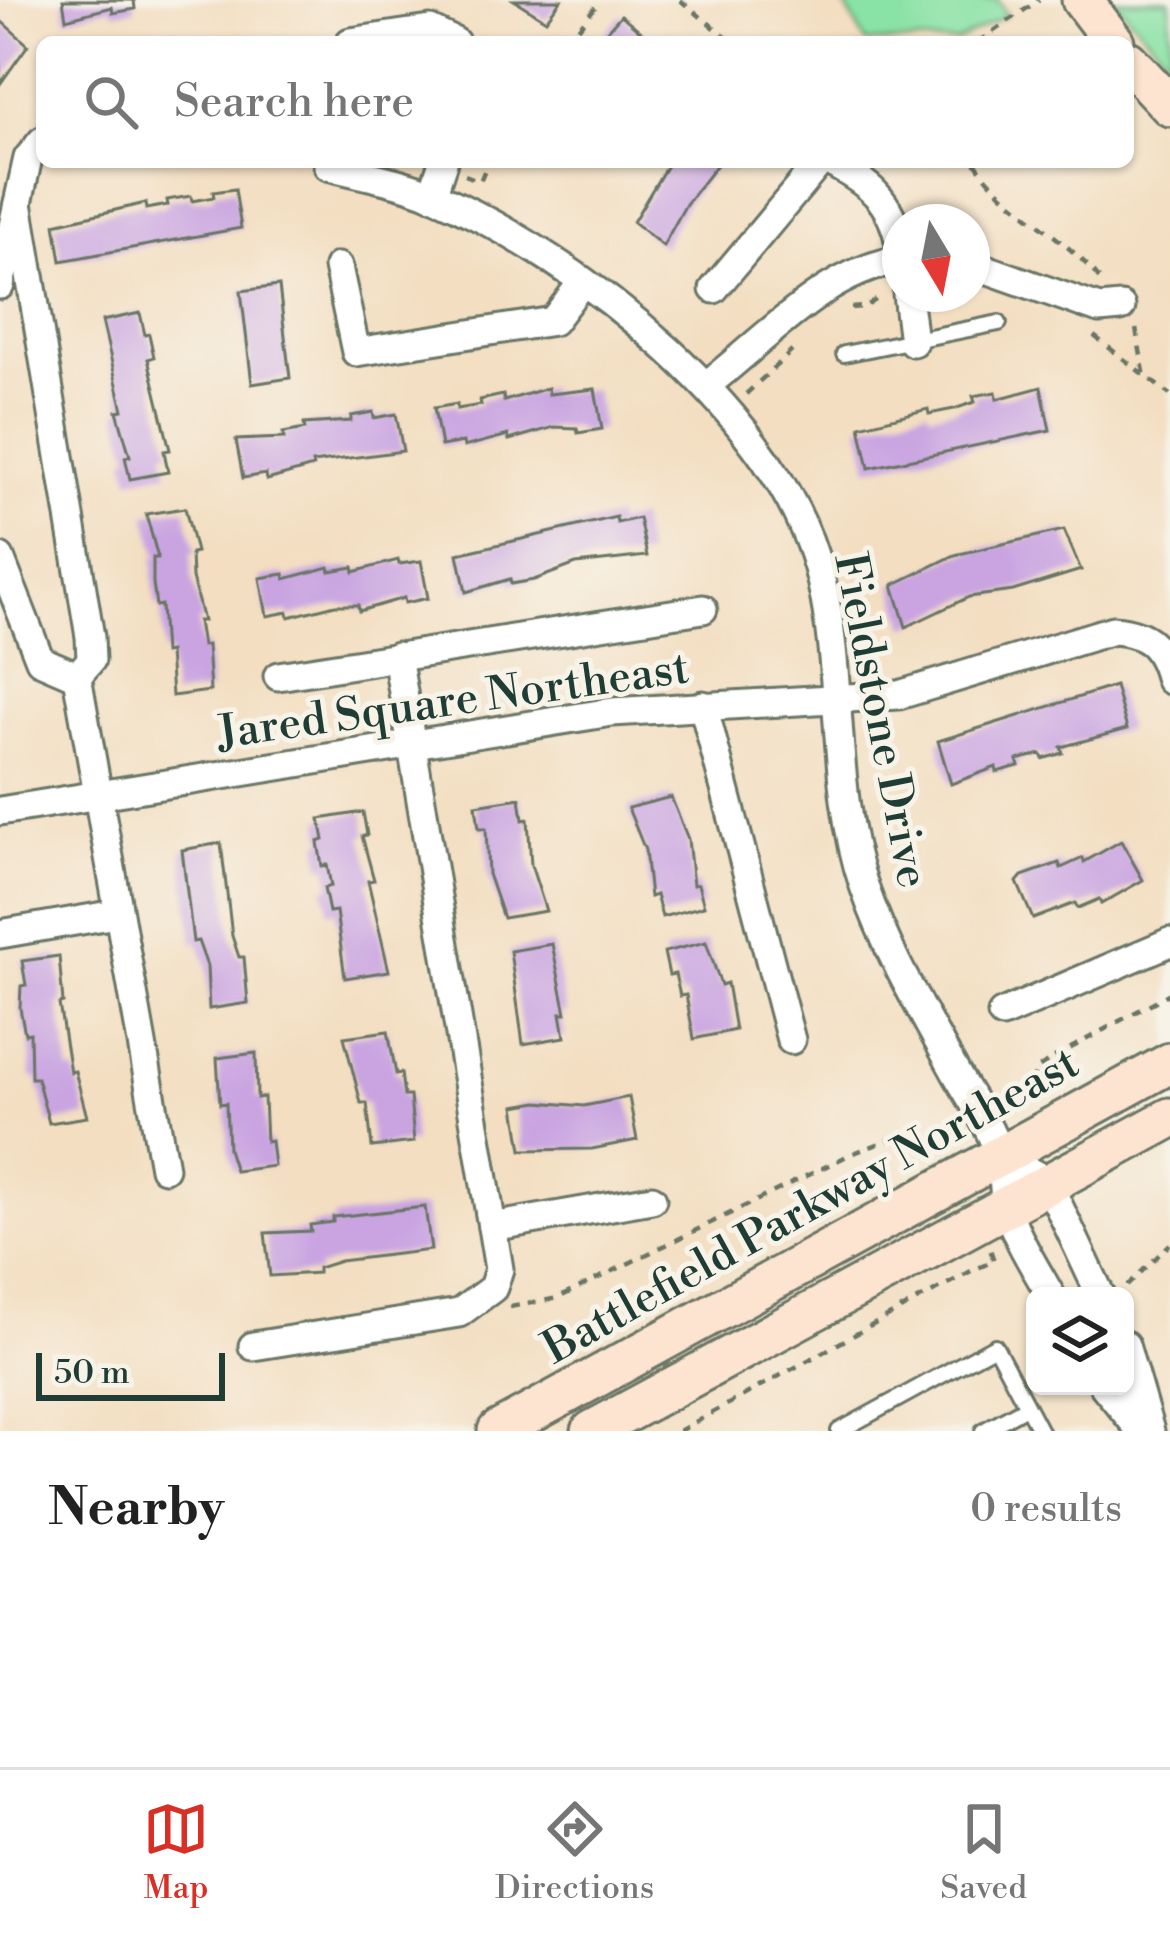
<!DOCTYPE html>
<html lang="en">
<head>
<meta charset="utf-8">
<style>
  body { margin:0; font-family:"Libre Bodoni",serif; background:#f2f2f2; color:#222 }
  .controls { position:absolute; right:36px; bottom:36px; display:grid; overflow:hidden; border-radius:18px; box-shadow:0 3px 9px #0004 }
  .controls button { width:108px; height:108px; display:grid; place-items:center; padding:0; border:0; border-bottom:3px solid #e0e0e0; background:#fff; color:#222; font:60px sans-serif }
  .compass { position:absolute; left:882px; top:204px; width:108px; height:108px; border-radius:50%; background:#fff; box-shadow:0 3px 9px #0004; rotate:170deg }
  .scale { position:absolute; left:36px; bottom:30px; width:189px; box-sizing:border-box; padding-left:12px; border:6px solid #1f3d34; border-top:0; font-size:33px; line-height:42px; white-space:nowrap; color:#1f3d34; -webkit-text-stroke:9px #f7f3e8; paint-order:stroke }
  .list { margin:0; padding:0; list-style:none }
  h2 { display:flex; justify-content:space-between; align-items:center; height:156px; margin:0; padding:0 48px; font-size:51px }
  h2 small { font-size:39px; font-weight:400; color:#767676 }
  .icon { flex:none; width:66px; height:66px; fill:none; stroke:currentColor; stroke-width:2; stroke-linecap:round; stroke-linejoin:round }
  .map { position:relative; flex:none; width:1170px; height:1431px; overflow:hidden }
  .search { position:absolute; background:#fff; box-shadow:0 3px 9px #0004; left:36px; right:36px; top:36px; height:132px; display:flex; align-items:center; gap:30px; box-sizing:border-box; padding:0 42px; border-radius:18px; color:#767676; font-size:45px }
  .sheet { height:336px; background:#fff }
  nav { display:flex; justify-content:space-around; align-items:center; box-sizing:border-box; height:168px; border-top:3px solid #e0e0e0; background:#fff; font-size:33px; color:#767676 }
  nav a { display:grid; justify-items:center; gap:6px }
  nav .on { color:#d93025 }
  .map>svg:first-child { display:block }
</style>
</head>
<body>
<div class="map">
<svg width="1170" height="1431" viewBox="0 0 1170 1431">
  <rect width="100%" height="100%" fill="#f7f3e8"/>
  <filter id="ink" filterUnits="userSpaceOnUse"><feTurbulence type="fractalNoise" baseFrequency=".00833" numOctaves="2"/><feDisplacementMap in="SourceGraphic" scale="24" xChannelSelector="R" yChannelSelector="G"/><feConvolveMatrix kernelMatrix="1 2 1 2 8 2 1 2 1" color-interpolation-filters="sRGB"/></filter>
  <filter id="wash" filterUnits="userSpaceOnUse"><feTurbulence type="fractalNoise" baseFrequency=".004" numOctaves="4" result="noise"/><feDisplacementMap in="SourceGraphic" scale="48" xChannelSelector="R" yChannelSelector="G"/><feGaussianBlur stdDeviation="2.7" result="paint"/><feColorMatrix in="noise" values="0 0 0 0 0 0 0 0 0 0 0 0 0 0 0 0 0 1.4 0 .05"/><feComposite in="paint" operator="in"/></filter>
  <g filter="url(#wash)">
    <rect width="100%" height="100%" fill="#f3dec1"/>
    <g fill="#89e2a6" stroke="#54906d" stroke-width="3">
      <path d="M 842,0 L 998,0 L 1007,15 L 957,42 L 866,42 Z"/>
      <path d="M 1114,0 L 1170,0 L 1170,61 L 1115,1 Z"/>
    </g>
    <g id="blocks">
      <g fill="#c9a4e1">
        <path d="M 63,0 L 134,0 L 135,9 L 113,13 L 112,7 L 66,19 Z"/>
        <path d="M 514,0 L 561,0 L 546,20 Z"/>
        <path d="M 621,15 L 651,40 L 648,42 L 605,42 L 610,36 L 605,33 Z"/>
        <path d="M 0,20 L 28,45 L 0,84 Z"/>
        <path d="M 669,162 L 719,162 L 686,204 L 663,246 L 633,222 Z"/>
        <path d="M 235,189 L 241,228 L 61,261 L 55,224 L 146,203 L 146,209 L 168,205 L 167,200 L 191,196 L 192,201 L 214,197 L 213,192 Z"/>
        <path d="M 279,286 L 290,378 L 252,384 L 241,291 Z"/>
        <path d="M 140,313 L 145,335 L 149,334 L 154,357 L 148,359 L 170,450 L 164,451 L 168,472 L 130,479 L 125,457 L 130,456 L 117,411 L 123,410 L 102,321 Z"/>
        <path d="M 1041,387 L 1050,430 L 869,468 L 860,426 L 928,409 L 929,414 L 954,409 L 975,402 L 973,396 L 996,392 L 997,399 Z"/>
        <path d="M 548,388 L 549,394 L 595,389 L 602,429 L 578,433 L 577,428 L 554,427 L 509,440 L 508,435 L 464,447 L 463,442 L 441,446 L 434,408 L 457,404 L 457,409 L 481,405 L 480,400 L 503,395 L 504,401 Z"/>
        <path d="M 373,412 L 374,418 L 396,414 L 403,451 L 312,463 L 313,467 L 267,480 L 266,474 L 243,478 L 236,440 L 284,438 L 283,433 L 305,429 L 304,424 L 351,421 L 351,416 Z"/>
        <path d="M 185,508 L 196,552 L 191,553 L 192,578 L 203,621 L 198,621 L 202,646 L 207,645 L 210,691 L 172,696 L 169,652 L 164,653 L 161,605 L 156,606 L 153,583 L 153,558 L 158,558 L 146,514 Z"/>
        <path d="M 616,517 L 617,523 L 639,518 L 647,556 L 576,564 L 534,580 L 511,584 L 510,579 L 466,592 L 458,554 Z"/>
        <path d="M 1064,530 L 1081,570 L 1013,591 L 969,597 L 906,627 L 893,585 L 955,555 Z"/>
        <path d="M 398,560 L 399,564 L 421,561 L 428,598 L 405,603 L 404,598 L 359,611 L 358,605 L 335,605 L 289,617 L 288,612 L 267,616 L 260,578 L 284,574 L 285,579 L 329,567 L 330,571 L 353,567 L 354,572 Z"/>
        <path d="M 1115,686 L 1127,729 L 1061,747 L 1063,753 L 1043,759 L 1041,754 L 1017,760 L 1019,766 L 997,772 L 996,767 L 951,784 L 938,741 Z"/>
        <path d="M 671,797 L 688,839 L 693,885 L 698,884 L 704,906 L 662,917 L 656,895 L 650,897 L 645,850 L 628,808 Z"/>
        <path d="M 520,798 L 523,820 L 528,819 L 531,865 L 546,911 L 503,918 L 488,874 L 486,828 L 479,828 L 476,805 Z"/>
        <path d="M 363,812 L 367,835 L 362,836 L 374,880 L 368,881 L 389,971 L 345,978 L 336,911 L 329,912 L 324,888 L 331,886 L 327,865 L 322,866 L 318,842 L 324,840 L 320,819 Z"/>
        <path d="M 1121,841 L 1143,880 L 1101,904 L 1099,899 L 1078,908 L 1075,903 L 1033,919 L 1017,882 L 1022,876 L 1059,863 L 1061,868 L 1083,858 L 1084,862 Z"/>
        <path d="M 221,843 L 232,936 L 239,957 L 244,957 L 248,1003 L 209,1009 L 207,966 L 198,941 L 193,942 L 182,850 Z"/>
        <path d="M 706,942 L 721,985 L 727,983 L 735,1030 L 694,1039 L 686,995 L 680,996 L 675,974 L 669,975 L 664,952 Z"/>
        <path d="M 552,944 L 566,1013 L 561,1013 L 565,1037 L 523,1044 L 510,951 Z"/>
        <path d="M 59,956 L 63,1003 L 59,1004 L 70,1072 L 75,1071 L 87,1117 L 49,1123 L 37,1078 L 31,1078 L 30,1033 L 25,1034 L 20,1008 L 21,986 L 26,985 L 22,961 Z"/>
        <path d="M 388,1031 L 396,1074 L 401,1073 L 404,1096 L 410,1096 L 414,1142 L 372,1147 L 367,1103 L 361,1103 L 344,1037 Z"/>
        <path d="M 256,1053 L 257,1098 L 264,1097 L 266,1142 L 271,1141 L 274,1166 L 235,1171 L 228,1149 L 226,1103 L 220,1104 L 217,1058 Z"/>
        <path d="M 629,1097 L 637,1140 L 592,1149 L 522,1150 L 515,1106 L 538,1102 L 584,1106 Z"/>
        <path d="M 425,1207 L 431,1250 L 340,1261 L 318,1268 L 318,1273 L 270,1276 L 265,1233 L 311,1231 L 310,1225 L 333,1222 L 333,1217 Z"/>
      </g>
    </g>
  </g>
  <g filter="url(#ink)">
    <use href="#blocks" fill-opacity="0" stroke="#697565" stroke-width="3"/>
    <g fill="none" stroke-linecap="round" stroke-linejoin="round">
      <defs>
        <g id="service">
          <path d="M 844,354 L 999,323"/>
          <path d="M 839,1431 L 995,1346 L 1040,1431"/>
          <path d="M 983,1431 L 1026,1407"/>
        </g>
        <g id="minor">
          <path d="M 350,42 L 430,30 L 455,42"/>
          <path d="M 830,162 C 869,183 891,200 900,244"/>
          <path d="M 328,166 C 362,175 400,181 433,195 C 580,258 784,417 821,580 C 844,679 831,789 864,886 C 886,951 923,1013 956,1073 C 971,1099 989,1125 999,1153 C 1005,1170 1002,1190 1007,1207 C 1016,1239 1035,1267 1051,1296"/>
          <path d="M 432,195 L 443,162"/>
          <path d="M 972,264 L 1099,309 L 1121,307"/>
          <path d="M 338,267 L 356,352 L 553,321 L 581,284"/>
          <path d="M 0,285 L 28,158 L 42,141"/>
          <path d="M 714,289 L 820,162"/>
          <path d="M 907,294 L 913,342"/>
          <path d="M 708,384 C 766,339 825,271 900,260"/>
          <path d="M 0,558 L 40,660 L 77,676 L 91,660 L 90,637 L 18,203"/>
          <path d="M 77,676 L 164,1168"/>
          <path d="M 278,676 L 703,609"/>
          <path d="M 703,705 L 791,1040"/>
          <path d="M 0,811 L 612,712 L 899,695 L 1113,630 C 1149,633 1161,646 1170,680"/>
          <path d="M 0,934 L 116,914"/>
          <path d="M 1002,1014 L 1170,942"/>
          <path d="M 1000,1155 L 1047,1181 L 1101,1296"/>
          <path d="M 492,1227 L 652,1199"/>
          <path d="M 1125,1345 L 1150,1431"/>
          <path d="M 253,1346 L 459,1313 L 493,1288 L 499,1269 L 397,656"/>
          <path d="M 1104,1386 L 1141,1431"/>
        </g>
        <g id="secondary">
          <path d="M 1082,0 L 1114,42"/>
          <path d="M 1128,61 L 1170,106"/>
          <path d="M 498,1431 L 1170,1063"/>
          <path d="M 592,1431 L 1170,1118"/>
        </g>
      </defs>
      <use href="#service" stroke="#697565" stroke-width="20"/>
      <use href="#minor" stroke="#697565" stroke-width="33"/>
      <use href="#secondary" stroke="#697565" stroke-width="45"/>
      <g stroke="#697565" stroke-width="4.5" stroke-dasharray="9 9" stroke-linecap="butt">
        <path d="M 680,0 L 732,42"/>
        <path d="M 567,42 L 601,0"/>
        <path d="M 978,42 L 1039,0"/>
        <path d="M 975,162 C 1007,210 1065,235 1101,281"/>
        <path d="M 465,175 L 480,181 L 488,162"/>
        <path d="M 851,308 L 865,307 L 883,295"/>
        <path d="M 1136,329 L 1145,377"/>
        <path d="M 1094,336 L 1170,395"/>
        <path d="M 746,394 L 794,349"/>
        <path d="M 1006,1106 L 1030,1090 L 1036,1070 L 1053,1058 L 1170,993"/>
        <path d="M 1127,1286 L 1170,1244"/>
        <path d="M 510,1307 L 558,1298 L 851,1154 L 897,1137 L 950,1144 L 962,1136"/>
        <path d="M 679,1431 L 973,1270 L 994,1261 L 990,1249"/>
      </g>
      <use href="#service" stroke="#fff" stroke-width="14"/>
      <use href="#minor" stroke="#fff" stroke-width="27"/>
      <use href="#secondary" stroke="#fde4d1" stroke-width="39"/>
    </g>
  </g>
  <g text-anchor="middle" stroke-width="10" stroke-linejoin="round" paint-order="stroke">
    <g font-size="45" fill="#1f3d34" stroke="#f7f3e8">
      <text transform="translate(453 699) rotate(-8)" y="16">Jared Square Northeast</text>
      <text transform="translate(883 720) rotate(79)" y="16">Fieldstone Drive</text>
      <text transform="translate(810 1204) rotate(-29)" y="16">Battlefield Parkway Northeast</text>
    </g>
  </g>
</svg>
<div class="controls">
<button><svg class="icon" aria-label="layers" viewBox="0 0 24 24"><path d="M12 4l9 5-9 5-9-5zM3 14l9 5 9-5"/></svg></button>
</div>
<svg class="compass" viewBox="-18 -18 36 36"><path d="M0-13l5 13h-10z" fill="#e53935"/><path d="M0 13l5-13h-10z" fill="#767676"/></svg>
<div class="scale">50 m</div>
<div class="search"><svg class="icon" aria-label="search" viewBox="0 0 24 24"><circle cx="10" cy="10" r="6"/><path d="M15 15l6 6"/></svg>Search here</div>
</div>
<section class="sheet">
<h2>Nearby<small>0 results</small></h2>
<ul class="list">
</ul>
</section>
<nav>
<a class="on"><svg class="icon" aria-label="map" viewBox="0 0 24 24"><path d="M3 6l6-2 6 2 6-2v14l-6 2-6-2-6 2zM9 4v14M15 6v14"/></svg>Map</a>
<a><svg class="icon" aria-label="directions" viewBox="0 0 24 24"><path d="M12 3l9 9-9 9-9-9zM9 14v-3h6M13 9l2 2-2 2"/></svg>Directions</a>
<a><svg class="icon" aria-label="saved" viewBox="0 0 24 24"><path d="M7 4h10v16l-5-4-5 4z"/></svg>Saved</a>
</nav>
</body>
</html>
